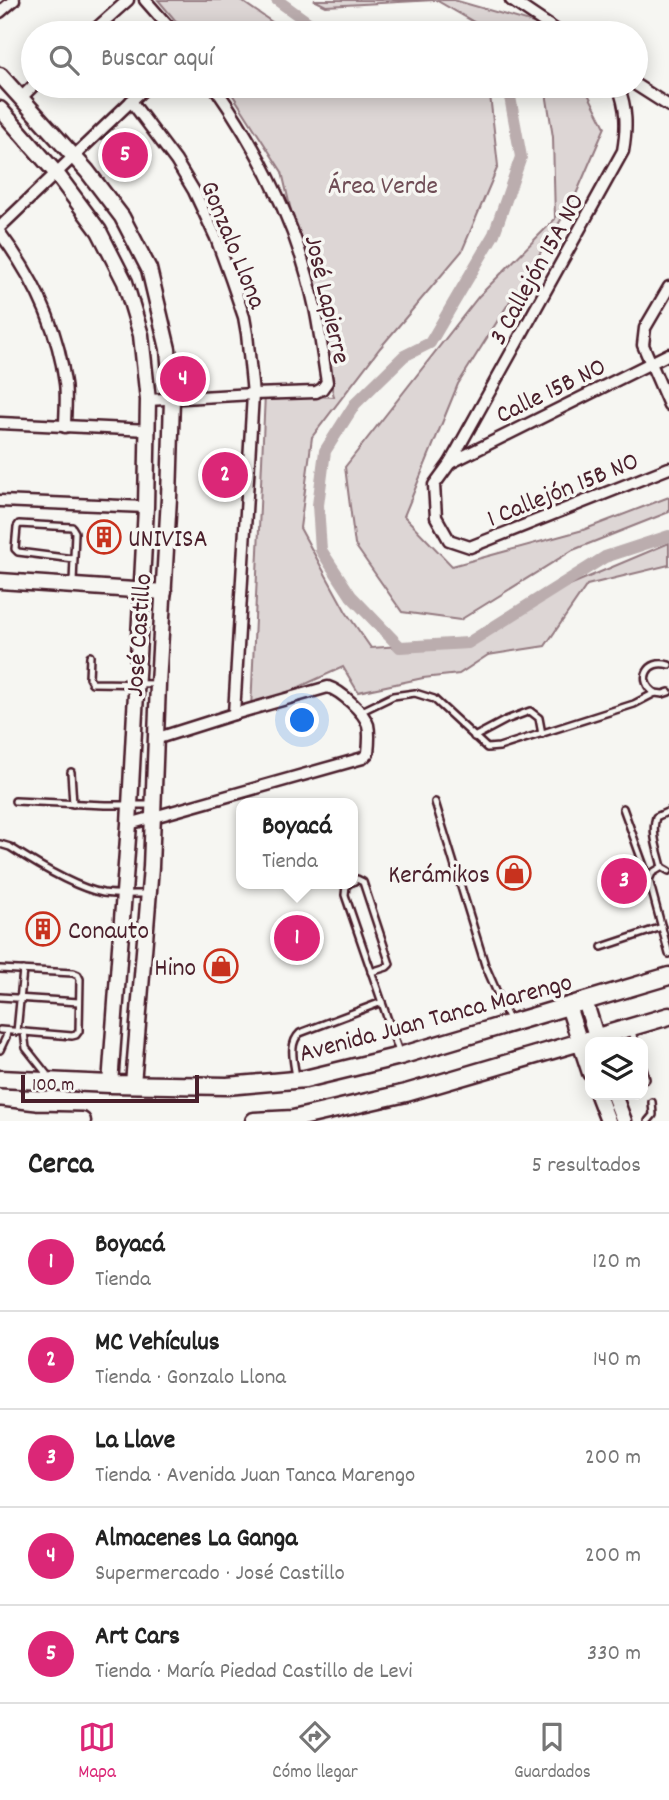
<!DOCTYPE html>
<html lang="es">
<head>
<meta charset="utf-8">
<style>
  body { margin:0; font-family:Dekko,sans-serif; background:#f6f6f6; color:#222 }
  .controls { position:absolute; right:21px; bottom:21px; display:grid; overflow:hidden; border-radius:14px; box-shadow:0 4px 18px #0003 }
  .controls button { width:63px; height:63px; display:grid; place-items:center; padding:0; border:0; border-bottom:2px solid #e0e0e0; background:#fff; color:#222; font:35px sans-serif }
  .scale { position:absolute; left:21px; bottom:18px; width:178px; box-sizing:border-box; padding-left:7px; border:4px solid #4a1f2b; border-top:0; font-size:19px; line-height:24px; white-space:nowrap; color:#4a1f2b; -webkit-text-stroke:5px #f6f6f2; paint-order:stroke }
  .you { position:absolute; left:303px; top:721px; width:24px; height:24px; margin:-18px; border:5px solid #fff; border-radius:50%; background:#1a73e8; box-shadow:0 0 0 10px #1a73e833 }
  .badge { display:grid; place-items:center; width:46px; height:46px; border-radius:50%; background:#db2777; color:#fff; font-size:23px; font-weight:700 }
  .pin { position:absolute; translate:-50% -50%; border:4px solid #fff; box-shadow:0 2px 7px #0006 }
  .popup { position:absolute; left:236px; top:798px; width:122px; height:91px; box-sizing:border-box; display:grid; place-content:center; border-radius:14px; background:#fff; filter:drop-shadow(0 2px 5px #0005); font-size:23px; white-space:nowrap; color:#767676 }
  .popup b { font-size:26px; color:#222 }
  .popup::after { content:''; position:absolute; left:50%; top:100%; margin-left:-14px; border:14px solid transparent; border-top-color:#fff }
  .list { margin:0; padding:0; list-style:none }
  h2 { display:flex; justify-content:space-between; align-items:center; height:91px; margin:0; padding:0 28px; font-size:30px }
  h2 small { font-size:23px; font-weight:400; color:#767676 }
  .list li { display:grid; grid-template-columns:46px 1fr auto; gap:21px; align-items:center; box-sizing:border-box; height:98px; padding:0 28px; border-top:2px solid #e0e0e0 }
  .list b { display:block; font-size:26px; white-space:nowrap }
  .list p { margin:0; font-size:23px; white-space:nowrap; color:#767676 }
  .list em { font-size:23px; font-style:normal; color:#767676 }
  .icon { flex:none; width:38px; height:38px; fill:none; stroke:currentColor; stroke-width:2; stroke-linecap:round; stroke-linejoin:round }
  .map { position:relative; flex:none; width:669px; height:1121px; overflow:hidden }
  .search { position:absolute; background:#fff; box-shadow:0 4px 18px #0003; left:21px; right:21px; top:21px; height:77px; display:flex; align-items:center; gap:18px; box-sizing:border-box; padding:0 24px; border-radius:38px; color:#767676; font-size:26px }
  .sheet { height:581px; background:#fff }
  nav { display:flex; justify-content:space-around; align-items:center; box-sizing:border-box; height:98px; border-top:2px solid #e0e0e0; background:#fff; font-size:19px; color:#767676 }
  nav a { display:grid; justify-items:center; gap:4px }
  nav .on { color:#db2777 }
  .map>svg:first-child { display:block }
</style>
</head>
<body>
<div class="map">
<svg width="669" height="1121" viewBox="0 0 669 1121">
  <rect width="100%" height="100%" fill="#f6f6f2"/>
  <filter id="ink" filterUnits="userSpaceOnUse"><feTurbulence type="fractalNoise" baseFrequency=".0143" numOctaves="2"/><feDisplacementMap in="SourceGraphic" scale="14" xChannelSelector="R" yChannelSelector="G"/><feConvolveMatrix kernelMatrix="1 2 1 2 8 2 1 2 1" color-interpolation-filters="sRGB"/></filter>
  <g filter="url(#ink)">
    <g fill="#ddd6d5" stroke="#947a80" stroke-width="2">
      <path d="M 158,0 L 240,0 L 288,33 L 186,33 Z"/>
      <path d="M 314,0 L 435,0 L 326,6 Z"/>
      <path d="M 436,0 L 454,0 L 537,24 L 544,33 L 493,33 Z"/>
      <path d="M 227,86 L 489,86 L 498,166 L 462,251 L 380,348 L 312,437 L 300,528 L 346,612 L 371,648 L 477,641 L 546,595 L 669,543 L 669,565 L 587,585 L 545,646 L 488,655 L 459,674 L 423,678 L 358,692 L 343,667 L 251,709 L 265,394 L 334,397 L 282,172 Z"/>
      <path d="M 545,86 L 584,86 L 605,127 L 574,199 L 458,384 L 404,516 L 452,566 L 583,530 L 669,497 L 669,512 L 573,550 L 460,620 L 402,612 L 355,545 L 345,467 L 479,296 L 555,219 L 553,137 Z"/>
    </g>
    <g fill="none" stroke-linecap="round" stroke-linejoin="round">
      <g stroke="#bbadae" stroke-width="12">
        <path d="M 277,0 L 313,26 L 414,33"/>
        <path d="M 508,86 L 521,157 L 494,234 L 430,343 L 404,356 L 355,404 L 325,451 L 318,505 L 321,550 L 351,596 L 400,647 L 468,643 L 605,557 L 669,536"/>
      </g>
      <defs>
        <g id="lane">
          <path d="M 73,559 L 18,552 L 15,549 L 17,527 L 19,524 L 72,527 L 75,532 L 73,583"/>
          <path d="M 90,656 L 89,678 L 92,683 L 158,684"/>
          <path d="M 655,693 C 636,681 648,658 669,665"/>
          <path d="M 360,712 L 393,696 L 415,693 L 434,699 L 487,748 L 499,747 L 634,704 L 655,693 L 663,694 L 669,692"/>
          <path d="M 474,737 L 506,720 L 530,711 L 539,718 L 542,734"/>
          <path d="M 71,772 L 73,804"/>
          <path d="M 15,801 L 105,805 L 152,805"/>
          <path d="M 435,802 L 485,965 L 509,1020"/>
          <path d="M 623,808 L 649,880"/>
          <path d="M 0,844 L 10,847 C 33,862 76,888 103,893 C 117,895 132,894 146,894"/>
          <path d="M 662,867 C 658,850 651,834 656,817 L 669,811"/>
          <path d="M 669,871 L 662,867 L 652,873 L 649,880 L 669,954"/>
          <path d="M 353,882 L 357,879 L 363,882 L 390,964 L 387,967 L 371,972"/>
          <path d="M 349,884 L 346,885 L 345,895 L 400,1055"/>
          <path d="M 602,947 L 662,927"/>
          <path d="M 0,969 L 73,973 L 78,975 L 80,979 L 79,1031 L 76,1035 L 72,1036 L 0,1030"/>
          <path d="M 0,997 L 79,1002"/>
          <path d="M 631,1028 L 635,1042"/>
          <path d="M 17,1032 L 23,970"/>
          <path d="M 24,1032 L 26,1048 L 49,1077"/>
          <path d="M 0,1050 L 6,1037 L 7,1031"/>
          <path d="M 643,1069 L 646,1079"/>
          <path d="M 296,1077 C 294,1062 288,1044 300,1033 L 382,1002"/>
          <path d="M 648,1121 L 653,1115 L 652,1102"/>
        </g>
        <g id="street">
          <path d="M 145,0 L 174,33"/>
          <path d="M 511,0 L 560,33"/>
          <path d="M 0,12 L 14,0"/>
          <path d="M 91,33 L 128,0"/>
          <path d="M 636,85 L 669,106"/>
          <path d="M 618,86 C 627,108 627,128 623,151 L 450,463 L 434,485 L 436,517 L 449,540 L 470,547 L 669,468"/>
          <path d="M 21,98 L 33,86"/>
          <path d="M 131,101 L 176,161 L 194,191 L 216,238 L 231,279 L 244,317 L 247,334 L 253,394 L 234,714"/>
          <path d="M 0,227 L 147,86"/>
          <path d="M 0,233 C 33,277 58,328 65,383 C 67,397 65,413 65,427"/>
          <path d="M 669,287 L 645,328 L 643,345 L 669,405"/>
          <path d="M 148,400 L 253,394 L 316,392 L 322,389 L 327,382 C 323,358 320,332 315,308 C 298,228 261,153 214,86"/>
          <path d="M 0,423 L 149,430"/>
          <path d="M 450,463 L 669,354"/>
          <path d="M 0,501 L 146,507"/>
          <path d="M 129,824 L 363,758 L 368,753 C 369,744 370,734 368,725 C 364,712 341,691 328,687 L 234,714 L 155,739"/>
        </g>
        <g id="secondary">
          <path d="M 0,75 L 87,171 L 122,217 L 149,269 L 168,349 L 172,399 L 169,498 L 158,684 L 151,867 L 133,1084"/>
          <path d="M 0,109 L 56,173 L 99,231 L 125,282 L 141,335 L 148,400 L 146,507 L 129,824 L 110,1084"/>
          <path d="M 0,581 L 164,592"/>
          <path d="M 585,1001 L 598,1042"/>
          <path d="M 568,1006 L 590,1073"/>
          <path d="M 598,1095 L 608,1121"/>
          <path d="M 614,1095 L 624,1121"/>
        </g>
        <g id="primary">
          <path d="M 0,1079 L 110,1084 L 227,1086 L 305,1079 L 400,1056 L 669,976"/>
          <path d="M 0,1116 L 35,1120 L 82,1121"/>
          <path d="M 254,1121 L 293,1119 L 406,1093 L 669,1016"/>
        </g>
      </defs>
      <use href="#lane" stroke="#4a1f2b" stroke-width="10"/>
      <use href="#street" stroke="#4a1f2b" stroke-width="15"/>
      <use href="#secondary" stroke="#4a1f2b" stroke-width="19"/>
      <use href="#primary" stroke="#4a1f2b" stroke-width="21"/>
      <use href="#lane" stroke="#f6f6f2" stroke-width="5"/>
      <use href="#street" stroke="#f6f6f2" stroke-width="10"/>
      <use href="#secondary" stroke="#f6f6f2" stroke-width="14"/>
      <use href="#primary" stroke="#f6f6f2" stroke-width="16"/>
    </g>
  </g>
  <defs>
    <symbol id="building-ring" viewBox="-11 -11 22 22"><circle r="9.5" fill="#f6f6f2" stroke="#c8321e" stroke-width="1.5"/><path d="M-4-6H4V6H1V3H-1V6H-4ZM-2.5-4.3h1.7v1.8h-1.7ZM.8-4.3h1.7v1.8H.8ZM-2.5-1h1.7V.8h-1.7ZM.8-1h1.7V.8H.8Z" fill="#c8321e"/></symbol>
    <symbol id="shop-ring" viewBox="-11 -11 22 22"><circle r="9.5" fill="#f6f6f2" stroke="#c8321e" stroke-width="1.5"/><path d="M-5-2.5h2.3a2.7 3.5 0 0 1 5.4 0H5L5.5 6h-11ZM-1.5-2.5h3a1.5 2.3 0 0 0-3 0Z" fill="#c8321e"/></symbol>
  </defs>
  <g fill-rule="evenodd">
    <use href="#building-ring" x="85" y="518" width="38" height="38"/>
    <use href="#shop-ring" x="495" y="854" width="38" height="38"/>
    <use href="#building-ring" x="24" y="910" width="38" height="38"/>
    <use href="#shop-ring" x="202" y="947" width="38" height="38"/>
  </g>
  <g text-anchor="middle" stroke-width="7" stroke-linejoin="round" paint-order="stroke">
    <g font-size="26" fill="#6f4d56" stroke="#f6f6f2">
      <text x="383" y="193">Área Verde</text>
    </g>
    <g font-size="26" fill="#4a1f2b" stroke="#f6f6f2">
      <text transform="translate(235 244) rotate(68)" y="9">Gonzalo Llona</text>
      <text transform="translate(535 268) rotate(-61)" y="9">3 Callejón 15A NO</text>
      <text transform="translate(329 299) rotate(77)" y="9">José Lapierre</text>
      <text transform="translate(550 389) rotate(-26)" y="9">Calle 15B NO</text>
      <text transform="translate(562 488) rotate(-22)" y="9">1 Callejón 15B NO</text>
      <text transform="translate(137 635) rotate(-86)" y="9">José Castillo</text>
      <text transform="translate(435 1016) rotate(-15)" y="9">Avenida Juan Tanca Marengo</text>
    </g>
    <g font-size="26" fill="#4a1f2b" stroke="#f6f6f2" text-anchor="start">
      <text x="128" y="546">UNIVISA</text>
      <text x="490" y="882" text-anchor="end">Kerámikos</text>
      <text x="68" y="938">Conauto</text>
      <text x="196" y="975" text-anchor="end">Hino</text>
    </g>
  </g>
</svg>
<div class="controls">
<button><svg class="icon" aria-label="layers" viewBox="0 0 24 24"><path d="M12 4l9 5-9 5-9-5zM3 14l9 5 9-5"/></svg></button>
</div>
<div class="scale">100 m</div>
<div class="you"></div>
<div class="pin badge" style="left:297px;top:938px">1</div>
<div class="popup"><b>Boyacá</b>Tienda</div>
<div class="pin badge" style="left:225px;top:475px">2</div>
<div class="pin badge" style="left:624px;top:881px">3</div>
<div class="pin badge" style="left:183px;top:379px">4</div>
<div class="pin badge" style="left:125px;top:155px">5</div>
<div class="search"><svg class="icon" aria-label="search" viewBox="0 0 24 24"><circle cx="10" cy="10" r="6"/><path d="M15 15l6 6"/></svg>Buscar aquí</div>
</div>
<section class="sheet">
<h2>Cerca<small>5 resultados</small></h2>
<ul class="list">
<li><span class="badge">1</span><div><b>Boyacá</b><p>Tienda</p></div><em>120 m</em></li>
<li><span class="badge">2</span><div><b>MC Vehículus</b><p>Tienda · Gonzalo Llona</p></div><em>140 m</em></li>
<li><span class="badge">3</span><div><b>La Llave</b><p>Tienda · Avenida Juan Tanca Marengo</p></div><em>200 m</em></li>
<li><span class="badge">4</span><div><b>Almacenes La Ganga</b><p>Supermercado · José Castillo</p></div><em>200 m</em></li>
<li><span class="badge">5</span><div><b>Art Cars</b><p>Tienda · María Piedad Castillo de Levi</p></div><em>330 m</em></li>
</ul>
</section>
<nav>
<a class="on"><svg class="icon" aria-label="map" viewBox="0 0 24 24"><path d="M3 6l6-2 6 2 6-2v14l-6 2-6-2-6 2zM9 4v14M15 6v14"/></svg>Mapa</a>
<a><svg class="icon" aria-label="directions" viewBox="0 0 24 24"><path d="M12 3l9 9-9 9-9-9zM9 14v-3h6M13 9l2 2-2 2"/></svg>Cómo llegar</a>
<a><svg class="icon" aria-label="saved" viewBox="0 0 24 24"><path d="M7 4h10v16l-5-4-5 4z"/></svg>Guardados</a>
</nav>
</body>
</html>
